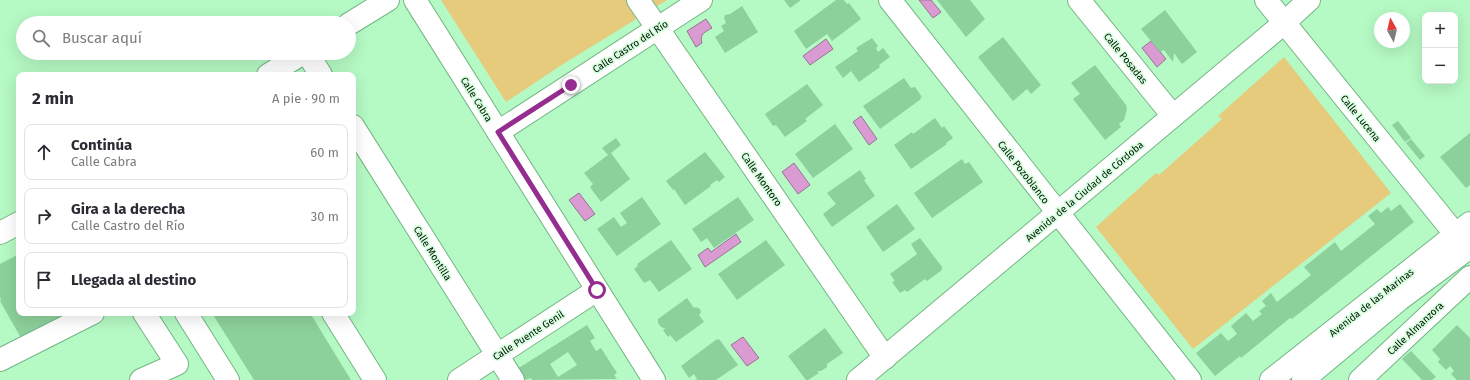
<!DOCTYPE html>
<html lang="es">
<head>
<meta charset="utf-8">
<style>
  body { margin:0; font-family:"Fira Sans",sans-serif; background:#f2f2f3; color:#2b2b33 }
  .controls { position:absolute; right:12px; top:12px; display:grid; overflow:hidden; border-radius:8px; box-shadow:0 4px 16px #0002 }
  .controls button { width:36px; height:36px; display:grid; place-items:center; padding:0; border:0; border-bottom:1px solid #e1e1e2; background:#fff; color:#2b2b33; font:20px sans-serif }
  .compass { position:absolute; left:1374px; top:12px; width:36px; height:36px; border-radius:50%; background:#fff; box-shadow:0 4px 16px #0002; rotate:352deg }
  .stop { position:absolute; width:12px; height:12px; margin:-9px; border:3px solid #952c8f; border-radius:50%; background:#fff }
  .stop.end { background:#952c8f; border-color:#fff; box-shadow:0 1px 4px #0008 }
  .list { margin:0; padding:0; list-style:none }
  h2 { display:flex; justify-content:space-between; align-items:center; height:52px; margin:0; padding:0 16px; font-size:17px }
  h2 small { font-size:13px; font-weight:400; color:#7c7c81 }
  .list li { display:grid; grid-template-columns:26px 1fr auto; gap:12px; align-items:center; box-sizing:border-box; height:56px; margin:0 8px 8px; padding:0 8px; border:1px solid #e1e1e2; border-radius:8px }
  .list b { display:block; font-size:15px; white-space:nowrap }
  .list p { margin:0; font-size:13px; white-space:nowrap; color:#7c7c81 }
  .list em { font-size:13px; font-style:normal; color:#7c7c81 }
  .icon { flex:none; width:22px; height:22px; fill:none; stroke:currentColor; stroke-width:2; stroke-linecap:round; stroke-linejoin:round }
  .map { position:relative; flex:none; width:1470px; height:380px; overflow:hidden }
  .search { position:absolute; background:#fff; box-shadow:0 4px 16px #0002; left:16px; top:16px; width:340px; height:44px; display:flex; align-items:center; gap:10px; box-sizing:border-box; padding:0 14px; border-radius:22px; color:#7c7c81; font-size:15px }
  .panel { position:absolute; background:#fff; box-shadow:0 4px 16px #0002; left:16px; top:72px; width:340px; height:244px; border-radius:8px }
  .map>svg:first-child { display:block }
</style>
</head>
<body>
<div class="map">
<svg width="1470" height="380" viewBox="0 0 1470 380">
  <rect width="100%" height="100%" fill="#b5f9c4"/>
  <g fill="#e6cb7d">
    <path d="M 441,0 L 667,0 L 560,66 L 506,102 Z"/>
    <path d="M 1284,57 L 1391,193 L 1193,349 L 1096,227 L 1156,173 L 1159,175 L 1222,119 L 1218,116 Z"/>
  </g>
  <g fill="#da9bd2" stroke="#997294">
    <path d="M 919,0 L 931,0 L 941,12 L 933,18 Z"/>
    <path d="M 706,19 L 712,28 C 705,32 699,34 702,43 L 696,47 L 687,31 Z"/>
    <path d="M 826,39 L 833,49 L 810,65 L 803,56 Z"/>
    <path d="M 1151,41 L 1166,59 L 1157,67 L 1142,48 Z"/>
    <path d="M 861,116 L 877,139 L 869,145 L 853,122 Z"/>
    <path d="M 794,163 L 810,185 L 798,194 L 782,172 Z"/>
    <path d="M 579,193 L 595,214 L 585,221 L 569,200 Z"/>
    <path d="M 736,234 L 741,242 L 705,267 L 698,255 L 708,248 L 711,252 Z"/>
    <path d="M 743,337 L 759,358 L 747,366 L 731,345 Z"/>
  </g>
  <g fill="#8cd19c" fill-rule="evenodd">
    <path d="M 784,0 L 801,0 L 790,8 Z"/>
    <path d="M 836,0 L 844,0 L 847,4 L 849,3 L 861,19 L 832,41 L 827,34 L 806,49 L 794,31 Z"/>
    <path d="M 937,0 L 970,0 L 985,19 L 966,37 Z"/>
    <path d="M 742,6 L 758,32 L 725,53 L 715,37 L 724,31 L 721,26 L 726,23 L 724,18 L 725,15 L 730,14 Z"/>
    <path d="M 1165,10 L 1197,52 L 1182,64 L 1174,53 L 1173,62 L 1164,50 L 1160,52 L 1141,29 Z"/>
    <path d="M 1003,37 L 1041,85 L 1031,94 L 1027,89 L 1013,101 L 978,57 Z"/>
    <path d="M 872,38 L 878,46 L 876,48 L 878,52 L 883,48 L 890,57 L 879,65 L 880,67 L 859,82 L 851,71 L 843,78 L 835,67 L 858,51 L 856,48 Z"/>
    <path d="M 1095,65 L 1126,105 L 1127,109 L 1124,120 L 1119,124 L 1121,127 L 1105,140 L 1073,99 L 1080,94 L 1071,83 Z"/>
    <path d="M 904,78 L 911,88 L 915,87 L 922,97 L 920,98 L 921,99 L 880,129 L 863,106 Z"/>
    <path d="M 807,84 L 823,105 L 805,119 L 807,121 L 785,137 L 776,125 L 773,126 L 765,114 Z"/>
    <path d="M 935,118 L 942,128 L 944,126 L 953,138 L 946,143 L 947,144 L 911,169 L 894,145 L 912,132 L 913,134 Z"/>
    <path d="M 1398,121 L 1411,138 L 1405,142 L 1392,125 Z"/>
    <path d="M 835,124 L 853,149 L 813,178 L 795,154 Z"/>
    <path d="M 1470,133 L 1470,185 L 1466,188 L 1440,157 Z"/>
    <path d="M 616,138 L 621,145 L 611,153 L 630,179 L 601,202 L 590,187 L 593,184 L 584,173 L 608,155 L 602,148 Z"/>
    <path d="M 1411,139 L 1425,156 L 1420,160 L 1406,143 Z"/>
    <path d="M 705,152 L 725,177 L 719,182 L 717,180 L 710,185 L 711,186 L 685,205 L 674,189 L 673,190 L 666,181 Z"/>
    <path d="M 962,159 L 965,164 L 969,162 L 983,182 L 932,218 L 914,193 Z"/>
    <path d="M 860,170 L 866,179 L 864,180 L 875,196 L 832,227 L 823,214 L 836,204 L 827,193 Z"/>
    <path d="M 642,197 L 661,224 L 617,256 L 597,229 L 614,217 L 621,227 L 627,223 L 620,213 Z"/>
    <path d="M 738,197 L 754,220 L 714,248 L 707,238 L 701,242 L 692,229 Z"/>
    <path d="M 897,204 L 915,229 L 883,252 L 866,227 Z"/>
    <path d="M 1400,204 L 1414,222 L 1292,319 L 1290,318 L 1241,358 L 1240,356 L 1215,376 L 1196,353 L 1221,333 L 1228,341 L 1237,334 L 1231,326 L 1246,313 L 1253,321 L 1262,314 L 1259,311 L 1266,306 L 1262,301 L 1271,293 L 1277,302 L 1311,275 L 1304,267 L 1335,242 L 1341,251 L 1375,224 L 1368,216 L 1377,209 L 1381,213 L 1388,207 L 1391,211 Z"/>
    <path d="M 920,238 L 942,267 L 942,270 L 927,281 L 925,279 L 907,292 L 905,290 L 900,293 L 892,282 L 895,281 L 890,274 L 917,254 L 911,244 Z"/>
    <path d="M 671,240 L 692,269 L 659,292 L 650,280 L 644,283 L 634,269 L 638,266 L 637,264 Z"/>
    <path d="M 766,240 L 785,265 L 737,300 L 718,274 Z"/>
    <path d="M 19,254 L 19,313 L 98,313 L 21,338 L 0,301 L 1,300 L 0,297 L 0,264 Z"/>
    <path d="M 687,298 L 694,308 L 696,307 L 700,309 L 701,312 L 699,315 L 704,322 L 676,342 L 670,335 L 668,337 L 663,330 L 665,329 L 664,328 L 661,327 L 658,323 L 658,319 Z"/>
    <path d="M 212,313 L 310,313 L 351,380 L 254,380 Z"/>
    <path d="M 587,325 L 595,338 L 590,341 L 596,351 L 601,348 L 617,373 L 614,375 L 617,379 L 532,380 L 531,378 L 524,380 L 517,369 ZM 568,352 L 577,365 L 558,377 L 550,364 Z"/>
    <path d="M 1457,325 L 1470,338 L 1470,380 L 1457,380 L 1451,374 L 1454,371 L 1450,366 L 1446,370 L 1438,362 L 1440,359 L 1432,350 Z"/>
    <path d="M 825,328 L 843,353 L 827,364 L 827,367 L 821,371 L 817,371 L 819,373 L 808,380 L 806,380 L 788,356 Z"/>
    <path d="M 717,339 L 718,340 L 719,339 L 738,365 L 716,380 L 695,380 L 697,379 L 694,374 L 689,378 L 681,366 Z"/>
    <path d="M 1411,351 L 1436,377 L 1432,380 L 1422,380 L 1402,359 Z"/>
  </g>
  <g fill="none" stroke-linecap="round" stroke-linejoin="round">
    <defs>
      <g id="minor">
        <path d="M 415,0 L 654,380"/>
        <path d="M 638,0 L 885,358"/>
        <path d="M 890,0 L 1190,380"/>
        <path d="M 1079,0 L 1173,116"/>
        <path d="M 1266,0 L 1456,235"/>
        <path d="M 349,24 L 388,0"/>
        <path d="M 307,53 L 321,75"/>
        <path d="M 268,75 L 303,53"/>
        <path d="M 353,126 L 513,380"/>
        <path d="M 498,132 L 701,0"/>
        <path d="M 0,233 L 19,223"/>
        <path d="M 186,313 L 228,380"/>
        <path d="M 333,313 L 375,380"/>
        <path d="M 0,360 L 93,313"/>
        <path d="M 141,380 L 177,364 L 144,313"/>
        <path d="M 459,380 L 597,290"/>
        <path d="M 858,380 L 1284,23 L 1309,0"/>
        <path d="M 1271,380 L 1470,223"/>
        <path d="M 1303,380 L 1400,299 L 1470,247"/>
        <path d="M 1360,380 L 1470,277"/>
      </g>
    </defs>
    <use href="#minor" stroke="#74b684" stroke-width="24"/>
    <use href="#minor" stroke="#fff" stroke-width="22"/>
  </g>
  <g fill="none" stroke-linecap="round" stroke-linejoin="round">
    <path stroke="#952c8f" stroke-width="5" d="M 571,85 L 498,132 L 597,290"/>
  </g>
  <g text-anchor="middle" stroke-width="3.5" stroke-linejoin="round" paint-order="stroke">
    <g font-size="10" fill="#001102" stroke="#d7ffdf">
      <text transform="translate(630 46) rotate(-33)" y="4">Calle Castro del Río</text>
      <text transform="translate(1126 58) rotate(51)" y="4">Calle Posadas</text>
      <text transform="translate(477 99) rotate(58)" y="4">Calle Cabra</text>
      <text transform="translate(1361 118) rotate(51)" y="4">Calle Lucena</text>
      <text transform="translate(1024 172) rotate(52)" y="4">Calle Pozoblanco</text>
      <text transform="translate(762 179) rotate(55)" y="4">Calle Montoro</text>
      <text transform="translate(1084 191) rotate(-40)" y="4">Avenida de la Ciudad de Córdoba</text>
      <text transform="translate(433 253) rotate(58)" y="4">Calle Montilla</text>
      <text transform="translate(1371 302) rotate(-38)" y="4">Avenida de las Marinas</text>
      <text transform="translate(1415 328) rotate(-43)" y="4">Calle Almanzora</text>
      <text transform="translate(528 335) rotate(-33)" y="4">Calle Puente Genil</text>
    </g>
  </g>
</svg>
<div class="controls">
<button>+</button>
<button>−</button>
</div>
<svg class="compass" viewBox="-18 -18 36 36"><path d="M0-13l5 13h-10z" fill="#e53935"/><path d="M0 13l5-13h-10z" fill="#7c7c81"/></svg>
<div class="stop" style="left:597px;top:290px"></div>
<div class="stop end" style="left:571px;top:85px"></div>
<div class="search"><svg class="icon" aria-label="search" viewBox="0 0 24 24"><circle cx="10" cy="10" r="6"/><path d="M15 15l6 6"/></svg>Buscar aquí</div>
<section class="panel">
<h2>2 min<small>A pie · 90 m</small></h2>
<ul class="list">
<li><svg class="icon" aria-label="ahead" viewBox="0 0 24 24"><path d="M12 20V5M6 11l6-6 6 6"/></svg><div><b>Continúa</b><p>Calle Cabra</p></div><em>60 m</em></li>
<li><svg class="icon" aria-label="right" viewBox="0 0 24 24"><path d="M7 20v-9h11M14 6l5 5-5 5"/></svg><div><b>Gira a la derecha</b><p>Calle Castro del Río</p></div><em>30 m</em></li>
<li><svg class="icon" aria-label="arrive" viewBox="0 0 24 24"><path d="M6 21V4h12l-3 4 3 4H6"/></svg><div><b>Llegada al destino</b></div></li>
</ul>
</section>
</div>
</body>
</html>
